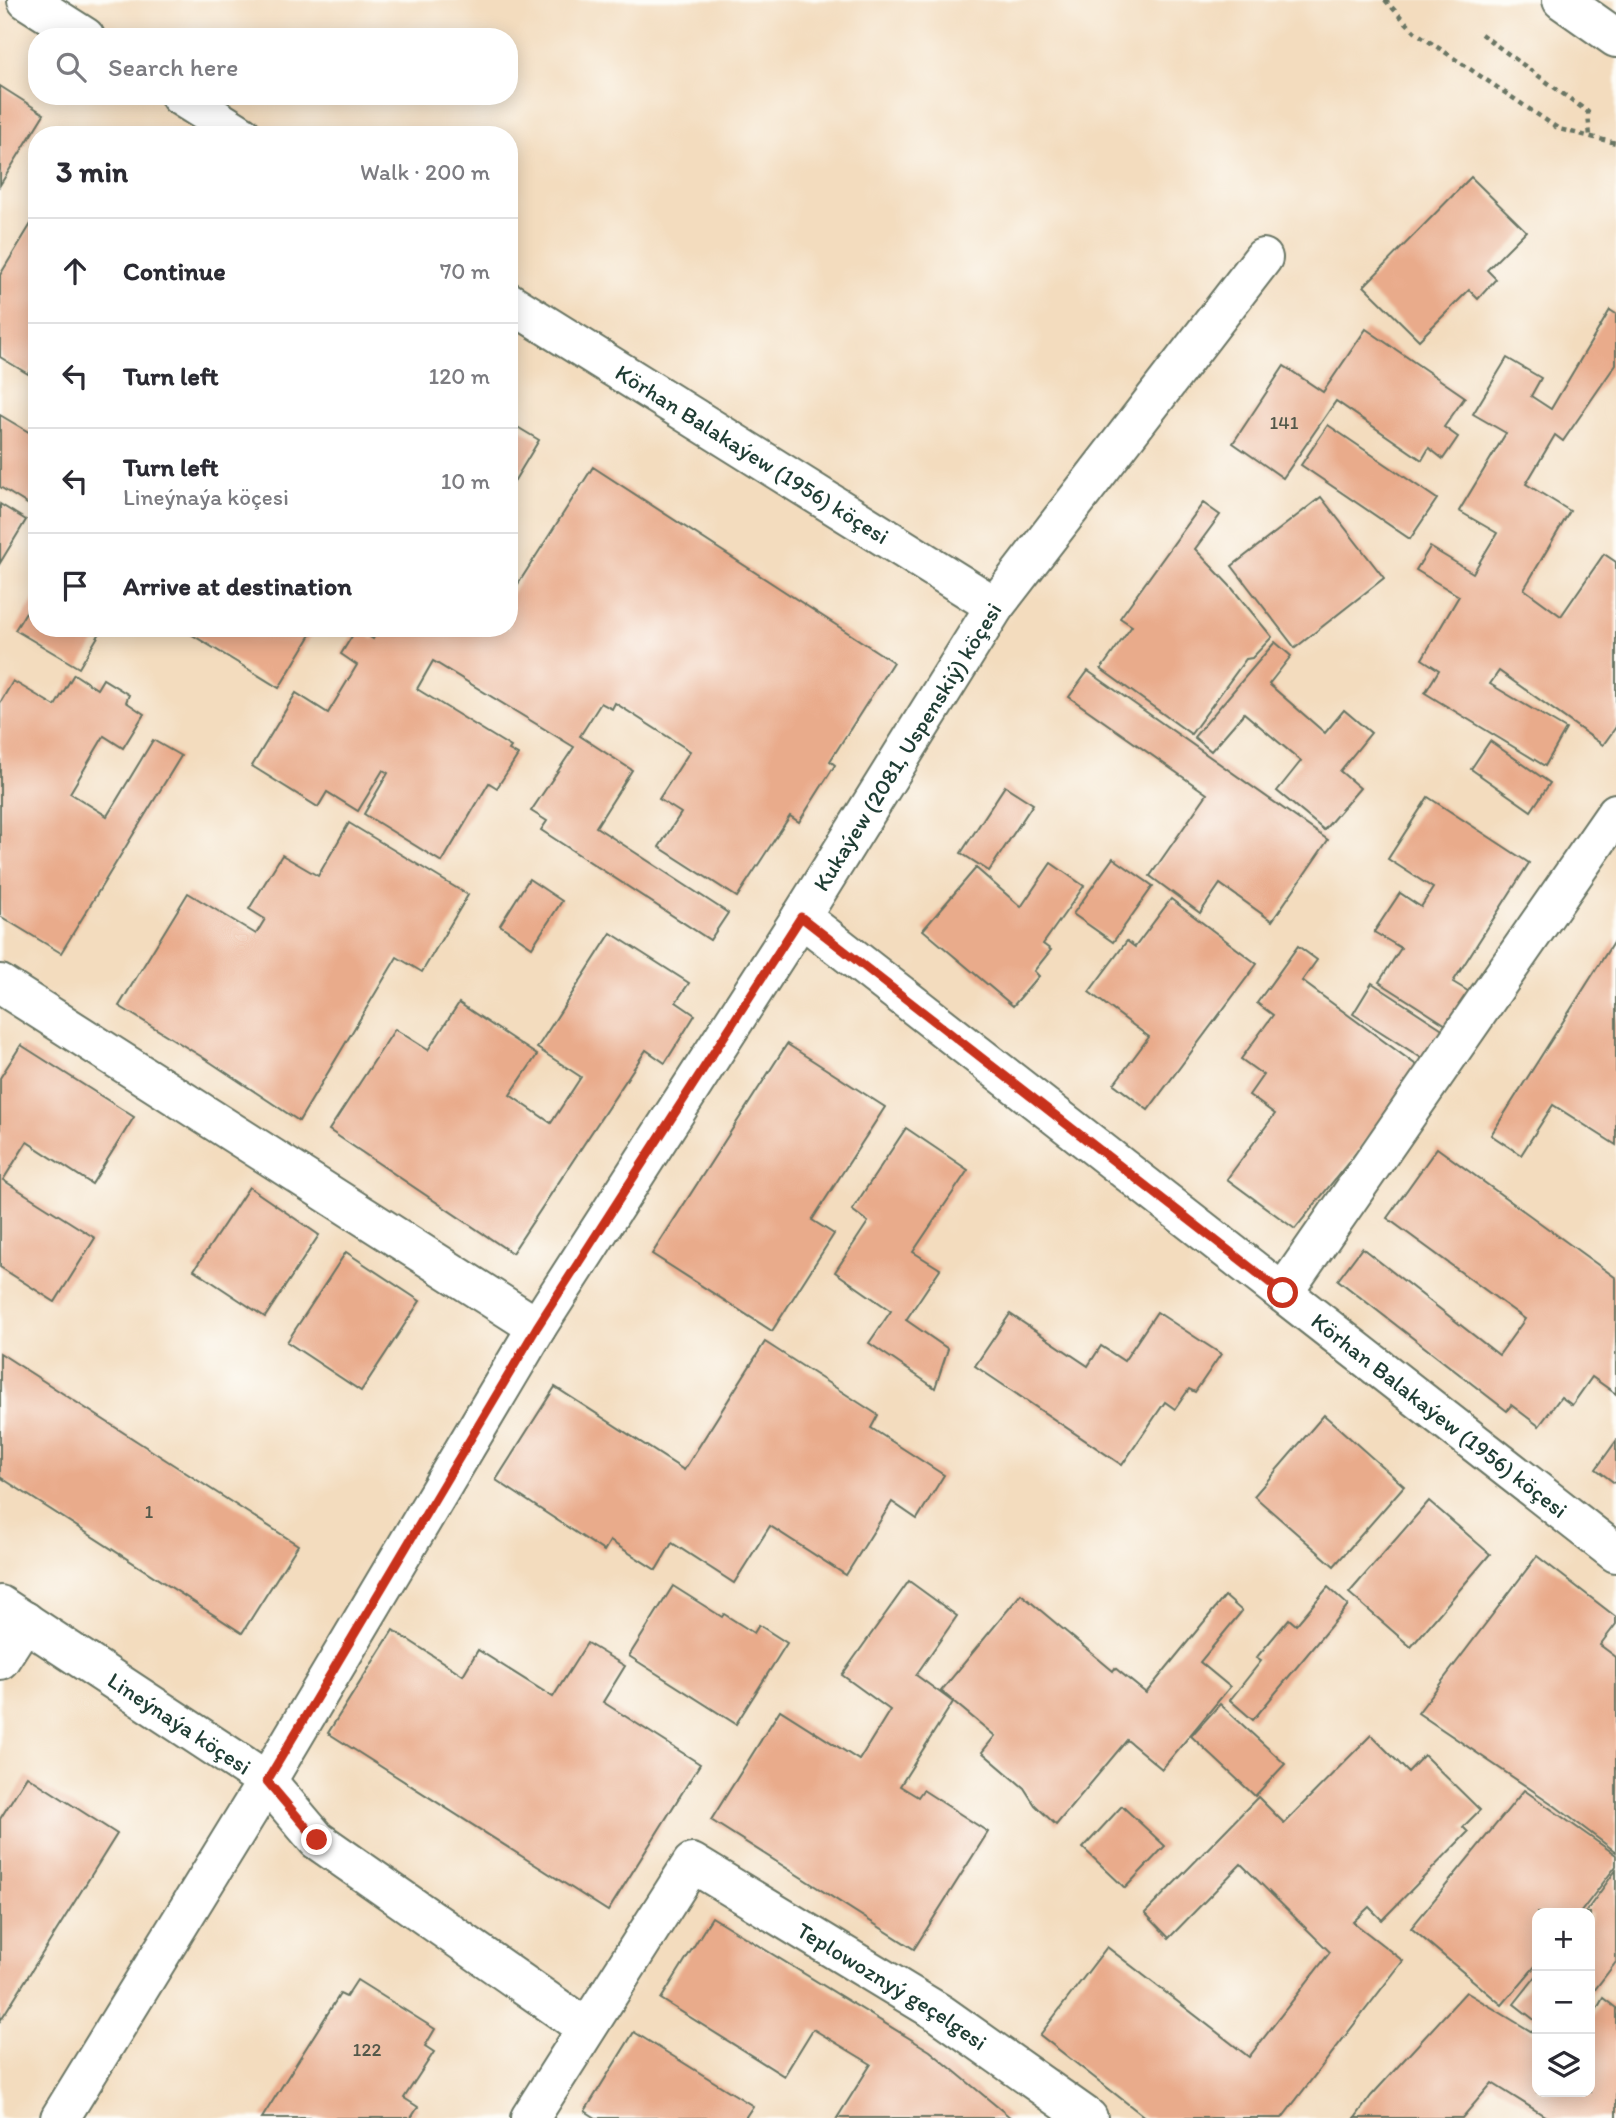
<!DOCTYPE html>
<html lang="en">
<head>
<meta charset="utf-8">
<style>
  body { margin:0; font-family:Itim,sans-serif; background:#f2f2f3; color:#2b2b33 }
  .controls { position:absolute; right:21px; bottom:21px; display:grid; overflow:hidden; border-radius:14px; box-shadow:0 4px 18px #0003 }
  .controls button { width:63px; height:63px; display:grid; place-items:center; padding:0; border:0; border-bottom:2px solid #e1e1e2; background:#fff; color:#2b2b33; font:35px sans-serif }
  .stop { position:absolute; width:21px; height:21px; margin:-16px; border:5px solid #c8321e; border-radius:50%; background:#fff }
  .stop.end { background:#c8321e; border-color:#fff; box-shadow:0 2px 7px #0008 }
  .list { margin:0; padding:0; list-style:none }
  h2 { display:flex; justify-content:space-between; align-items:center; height:91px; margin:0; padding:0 28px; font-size:30px }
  h2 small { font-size:23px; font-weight:400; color:#7c7c81 }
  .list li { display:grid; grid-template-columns:46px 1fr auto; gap:21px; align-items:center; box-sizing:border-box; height:105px; padding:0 28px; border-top:2px solid #e1e1e2 }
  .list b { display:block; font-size:26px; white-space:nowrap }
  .list p { margin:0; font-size:23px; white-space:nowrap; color:#7c7c81 }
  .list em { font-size:23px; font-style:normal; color:#7c7c81 }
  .icon { flex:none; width:38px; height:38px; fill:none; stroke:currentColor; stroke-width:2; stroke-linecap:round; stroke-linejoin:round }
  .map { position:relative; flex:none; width:1616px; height:2118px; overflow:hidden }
  .search { position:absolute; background:#fff; box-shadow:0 4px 18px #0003; left:28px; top:28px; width:490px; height:77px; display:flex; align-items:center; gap:18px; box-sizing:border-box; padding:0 24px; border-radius:28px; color:#7c7c81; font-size:26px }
  .panel { position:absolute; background:#fff; box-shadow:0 4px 18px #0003; left:28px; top:126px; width:490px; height:511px; border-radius:28px }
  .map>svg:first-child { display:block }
</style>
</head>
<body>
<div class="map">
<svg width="1616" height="2118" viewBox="0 0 1616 2118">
  <rect width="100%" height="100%" fill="#fdfcf7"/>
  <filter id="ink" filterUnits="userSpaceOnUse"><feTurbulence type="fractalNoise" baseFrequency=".0143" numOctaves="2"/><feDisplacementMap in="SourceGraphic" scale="14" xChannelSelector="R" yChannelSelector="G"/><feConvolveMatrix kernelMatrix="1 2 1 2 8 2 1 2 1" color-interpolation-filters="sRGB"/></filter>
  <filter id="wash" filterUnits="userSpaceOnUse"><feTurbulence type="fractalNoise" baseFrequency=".00686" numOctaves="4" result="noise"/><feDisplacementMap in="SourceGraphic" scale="28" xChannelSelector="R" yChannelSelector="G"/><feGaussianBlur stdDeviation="1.57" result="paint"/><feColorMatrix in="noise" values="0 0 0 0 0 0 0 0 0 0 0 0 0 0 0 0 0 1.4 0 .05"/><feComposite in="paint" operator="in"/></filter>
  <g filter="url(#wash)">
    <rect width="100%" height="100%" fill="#f3dcbe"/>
    <g id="blocks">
      <g fill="#e9ab8b">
        <path d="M 0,86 L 44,114 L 0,185 Z"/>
        <path d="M 1471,177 L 1526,231 L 1487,270 L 1496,279 L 1478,299 L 1469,290 L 1419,340 L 1364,286 Z"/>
        <path d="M 37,214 L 37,360 L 28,374 L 0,357 L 0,275 Z"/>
        <path d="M 1610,310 L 1616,314 L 1616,364 L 1563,441 L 1555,435 L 1526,484 L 1570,511 L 1524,589 L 1561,616 L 1604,554 L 1616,562 L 1616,727 L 1603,745 L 1499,671 L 1490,684 L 1566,729 L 1545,766 L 1425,693 L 1439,670 L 1422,659 L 1459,596 L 1416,570 L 1430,547 L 1473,573 L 1497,533 L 1459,511 L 1506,433 L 1473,414 L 1507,358 L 1541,378 L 1531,396 L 1551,409 Z"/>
        <path d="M 1366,329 L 1465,397 L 1444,427 L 1458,437 L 1443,459 L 1429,448 L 1422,460 L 1336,401 L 1283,478 L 1233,443 L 1284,366 L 1323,392 Z"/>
        <path d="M 0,415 L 37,437 L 37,510 L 0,487 Z"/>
        <path d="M 509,422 L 539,440 L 509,490 Z"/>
        <path d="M 1328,425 L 1437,499 L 1410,539 L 1301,465 Z"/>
        <path d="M 593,467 L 893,662 L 830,761 L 835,765 L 799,822 L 790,816 L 737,897 L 659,847 L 681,813 L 659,799 L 690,751 L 615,703 L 612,709 L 601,703 L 580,736 L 632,770 L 596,827 L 728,913 L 710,940 L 541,830 L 547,821 L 531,811 L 574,747 L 433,661 L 417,689 L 511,747 L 509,750 L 518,755 L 497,788 L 489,783 L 442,862 L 364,814 L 388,773 L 383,770 L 358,811 L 327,792 L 318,807 L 252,766 L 296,693 L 328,713 L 357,665 L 341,654 L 357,628 L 373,639 L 379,628 L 509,628 L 509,598 Z"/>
        <path d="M 1321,497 L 1384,578 L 1295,648 L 1232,566 Z"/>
        <path d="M 1203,503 L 1220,515 L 1195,549 L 1231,587 L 1272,637 L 1252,658 L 1246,659 L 1191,734 L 1101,669 L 1132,626 L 1120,618 Z"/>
        <path d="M 0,504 L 26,520 L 0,563 Z"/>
        <path d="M 37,594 L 37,628 L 103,628 L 79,668 L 15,630 Z"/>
        <path d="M 181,628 L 315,628 L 279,688 Z"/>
        <path d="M 1275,642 L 1291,656 L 1269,684 L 1325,733 L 1344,710 L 1371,733 L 1340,771 L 1360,788 L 1324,830 L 1277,791 L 1301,761 L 1244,713 L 1211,751 L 1194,737 Z"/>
        <path d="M 1088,671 L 1328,840 L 1272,921 L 1220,884 L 1200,913 L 1150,876 L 1207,794 L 1069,697 Z"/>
        <path d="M 74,674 L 97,689 L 103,679 L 129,695 L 126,702 L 144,714 L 123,748 L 104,736 L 70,793 L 107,816 L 153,740 L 181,756 L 61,953 L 0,916 L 0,703 L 13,681 L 55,706 Z"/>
        <path d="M 1490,741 L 1550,783 L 1531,811 L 1471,769 Z"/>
        <path d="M 1005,786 L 1033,804 L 989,871 L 961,853 Z"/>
        <path d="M 1428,797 L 1529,863 L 1453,982 L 1476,996 L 1454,1030 L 1379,982 L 1401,948 L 1374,932 L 1400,893 L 1421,907 L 1433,888 L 1388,859 Z"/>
        <path d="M 349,823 L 468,895 L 422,972 L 397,957 L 299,1121 L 207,1060 L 119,1006 L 188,893 L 256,934 L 265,919 L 249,909 L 282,855 L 318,876 Z"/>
        <path d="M 1113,858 L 1153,886 L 1113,942 L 1073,914 Z"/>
        <path d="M 1051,863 L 1084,886 L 1043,944 L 1051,950 L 1034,971 L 1039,976 L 1013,1006 L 923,930 L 976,868 L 1021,907 Z"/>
        <path d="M 529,879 L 562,901 L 532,947 L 500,925 Z"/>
        <path d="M 1171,899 L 1257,964 L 1148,1110 L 1114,1084 L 1149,1037 L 1089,992 L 1127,941 L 1135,947 Z"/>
        <path d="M 611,933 L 689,983 L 676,1002 L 695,1015 L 665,1063 L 646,1050 L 512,1253 L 329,1130 L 395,1029 L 428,1050 L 459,1003 L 537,1055 L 510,1095 L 551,1123 L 581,1077 L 537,1048 Z"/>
        <path d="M 1616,938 L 1616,1145 L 1553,1105 L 1521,1155 L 1491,1135 Z"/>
        <path d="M 1298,946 L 1317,960 L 1302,981 L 1423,1070 L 1295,1229 L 1227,1179 L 1275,1114 L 1249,1095 L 1263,1075 L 1241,1059 L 1273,1015 L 1257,1003 Z"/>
        <path d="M 1372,983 L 1450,1034 L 1431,1064 L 1353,1014 Z"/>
        <path d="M 787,1044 L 885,1107 L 812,1220 L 834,1234 L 772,1331 L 652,1254 Z"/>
        <path d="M 21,1045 L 134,1117 L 92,1184 L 27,1142 L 3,1180 L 95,1238 L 55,1302 L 0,1267 L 0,1078 Z"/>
        <path d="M 906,1128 L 968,1170 L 913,1252 L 940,1269 L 906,1320 L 948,1349 L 935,1388 L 869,1343 L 891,1311 L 835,1272 L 868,1222 L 852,1210 Z"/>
        <path d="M 1437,1148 L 1616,1278 L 1616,1394 L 1592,1377 L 1572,1405 L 1561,1397 L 1539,1426 L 1511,1405 L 1507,1411 L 1338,1280 L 1362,1248 L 1499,1355 L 1525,1319 L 1387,1218 Z"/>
        <path d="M 249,1187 L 319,1235 L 265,1317 L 194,1270 Z"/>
        <path d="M 346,1252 L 420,1301 L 361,1391 L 287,1342 Z"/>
        <path d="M 1157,1312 L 1221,1354 L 1195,1392 L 1189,1389 L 1175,1409 L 1165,1402 L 1122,1465 L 975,1366 L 1010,1314 L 1088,1366 L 1101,1346 L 1124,1361 Z"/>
        <path d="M 765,1342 L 878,1415 L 871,1428 L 944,1475 L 917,1519 L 892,1502 L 846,1575 L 770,1526 L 734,1583 L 672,1543 L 656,1570 L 610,1541 L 604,1551 L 496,1480 L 555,1387 L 684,1470 Z"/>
        <path d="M 0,1353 L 298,1545 L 242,1633 L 0,1477 Z"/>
        <path d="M 1324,1415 L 1404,1486 L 1334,1566 L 1254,1496 Z"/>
        <path d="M 1616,1441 L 1616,1484 L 1596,1469 Z"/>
        <path d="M 1429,1501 L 1490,1554 L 1411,1647 L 1349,1593 Z"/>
        <path d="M 1537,1556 L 1616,1617 L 1616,1624 L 1600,1645 L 1616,1657 L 1616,1852 L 1551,1803 L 1418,1713 Z"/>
        <path d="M 909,1581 L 957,1616 L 916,1675 L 953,1702 L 900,1786 L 918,1797 L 923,1790 L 988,1832 L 914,1949 L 711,1820 L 780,1710 L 859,1760 L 890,1710 L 842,1675 Z"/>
        <path d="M 673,1586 L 722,1617 L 724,1614 L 754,1633 L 759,1625 L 787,1643 L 736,1724 L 629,1656 Z"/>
        <path d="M 1328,1587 L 1348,1605 L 1253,1720 L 1230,1700 L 1261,1661 L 1256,1658 L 1289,1619 L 1296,1625 Z"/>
        <path d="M 1021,1594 L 1113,1671 L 1115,1668 L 1146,1693 L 1225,1596 L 1242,1611 L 1200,1662 L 1230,1687 L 1162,1769 L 1127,1740 L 1056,1825 L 1035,1805 L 1024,1788 L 982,1752 L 995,1736 L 941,1691 Z"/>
        <path d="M 393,1630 L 463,1675 L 478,1650 L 553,1697 L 587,1643 L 625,1666 L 603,1702 L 700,1764 L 608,1911 L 328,1733 Z"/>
        <path d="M 1220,1704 L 1285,1764 L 1255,1796 L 1191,1736 Z"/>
        <path d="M 1371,1735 L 1408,1772 L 1424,1755 L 1480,1810 L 1463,1827 L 1468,1832 L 1382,1920 L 1369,1907 L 1353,1922 L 1403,1961 L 1282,2118 L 1146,2118 L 1040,2035 L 1107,1947 L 1249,2057 L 1330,1952 L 1241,1864 L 1169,1938 L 1145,1913 L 1258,1797 L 1284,1823 Z"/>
        <path d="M 27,1776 L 117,1834 L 0,2021 L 0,1819 Z"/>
        <path d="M 1524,1790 L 1616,1855 L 1616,1866 L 1580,1913 L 1537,1913 L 1537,1964 L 1502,2005 L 1411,1928 Z"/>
        <path d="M 1122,1806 L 1165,1846 L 1125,1888 L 1083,1848 Z"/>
        <path d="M 1616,1870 L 1616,1962 L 1590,1996 L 1590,1913 L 1585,1913 Z"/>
        <path d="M 712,1917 L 930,2051 L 1011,2118 L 837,2118 L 871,2064 L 813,2029 L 784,2076 L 661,1999 Z"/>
        <path d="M 1537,1975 L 1537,2022 L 1514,2004 Z"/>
        <path d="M 357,1980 L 435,2029 L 425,2046 L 434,2052 L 404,2098 L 418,2107 L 411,2118 L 262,2118 L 340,1994 L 346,1997 Z"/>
        <path d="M 1466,1992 L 1537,2035 L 1537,2092 L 1590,2092 L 1590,2021 L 1603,1998 L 1616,2008 L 1616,2118 L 1548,2118 L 1492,2083 L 1462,2118 L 1355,2118 L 1371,2096 Z"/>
        <path d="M 634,2032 L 753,2106 L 745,2118 L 596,2118 L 585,2111 Z"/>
      </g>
    </g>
  </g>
  <g filter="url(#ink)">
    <use href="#blocks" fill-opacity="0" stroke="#697564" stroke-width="2"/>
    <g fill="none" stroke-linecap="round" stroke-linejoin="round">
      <defs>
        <g id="minor">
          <path d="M 27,0 L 85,37"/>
          <path d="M 1562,0 L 1616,38"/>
          <path d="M 180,96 L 242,135"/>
          <path id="s1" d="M 509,302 L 995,606"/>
          <path id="s2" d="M 801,917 L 1616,1553"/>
          <path d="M 0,984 L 537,1327"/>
          <path d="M 1283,1293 L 1616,813"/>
          <path id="s3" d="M 0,1605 L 267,1781 L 317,1840 L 586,2028"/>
          <path d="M 0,1660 L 25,1621"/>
          <path id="s4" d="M 60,2118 L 267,1781 L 537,1327 L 801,917 L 995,606 L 1263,258"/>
          <path id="s5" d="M 530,2118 L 692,1863 L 941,2014 L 1088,2118"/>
        </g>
      </defs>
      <use href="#minor" stroke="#697564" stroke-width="42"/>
      <g stroke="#697564" stroke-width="4.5" stroke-dasharray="5 5" stroke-linecap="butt">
        <path d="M 1385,0 L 1415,32 L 1559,129 L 1616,143"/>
        <path d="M 1481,34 L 1588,112 L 1590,137"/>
      </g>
      <use href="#minor" stroke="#fff" stroke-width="38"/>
    </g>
  </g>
  <g fill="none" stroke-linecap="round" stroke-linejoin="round" filter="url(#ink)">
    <path stroke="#c8321e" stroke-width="9" d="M 317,1840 L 267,1781 L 537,1327 L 801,917 L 1283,1293"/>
  </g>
  <g text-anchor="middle" stroke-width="5" stroke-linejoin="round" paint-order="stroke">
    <g font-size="19" fill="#52584a">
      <text x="1284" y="429">141</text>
      <text x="149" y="1518">1</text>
      <text x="367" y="2056">122</text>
    </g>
    <g font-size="23" fill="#1f3d34" stroke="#fdfcf7">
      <text dy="8" stroke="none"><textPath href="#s1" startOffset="287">Körhan Balakaýew (1956) köçesi</textPath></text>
      <text dy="8" stroke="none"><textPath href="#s4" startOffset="1612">Kukaýew (2081, Uspenskiý) köçesi</textPath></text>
      <text dy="8" stroke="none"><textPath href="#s2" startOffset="810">Körhan Balakaýew (1956) köçesi</textPath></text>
      <text dy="8" stroke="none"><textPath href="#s3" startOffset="215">Lineýnaýa köçesi</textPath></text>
      <text dy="8" stroke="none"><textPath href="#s5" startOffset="537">Teplowoznyý geçelgesi</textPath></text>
    </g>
  </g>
</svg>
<div class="controls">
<button>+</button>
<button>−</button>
<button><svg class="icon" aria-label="layers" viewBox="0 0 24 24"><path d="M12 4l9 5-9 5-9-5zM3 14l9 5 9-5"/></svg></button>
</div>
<div class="stop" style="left:1283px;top:1293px"></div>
<div class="stop end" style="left:317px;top:1840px"></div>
<div class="search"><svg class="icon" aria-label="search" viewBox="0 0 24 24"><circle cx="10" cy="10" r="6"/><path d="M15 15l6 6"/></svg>Search here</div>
<section class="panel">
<h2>3 min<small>Walk · 200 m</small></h2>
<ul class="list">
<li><svg class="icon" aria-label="ahead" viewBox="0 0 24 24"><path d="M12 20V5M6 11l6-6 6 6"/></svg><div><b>Continue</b></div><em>70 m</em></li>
<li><svg class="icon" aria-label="left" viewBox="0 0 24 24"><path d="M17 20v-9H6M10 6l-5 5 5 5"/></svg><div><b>Turn left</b></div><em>120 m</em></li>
<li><svg class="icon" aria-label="left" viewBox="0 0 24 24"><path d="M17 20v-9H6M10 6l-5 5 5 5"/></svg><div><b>Turn left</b><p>Lineýnaýa köçesi</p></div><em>10 m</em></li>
<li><svg class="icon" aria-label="arrive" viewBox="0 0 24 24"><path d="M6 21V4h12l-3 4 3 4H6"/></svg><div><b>Arrive at destination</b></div></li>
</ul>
</section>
</div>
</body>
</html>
